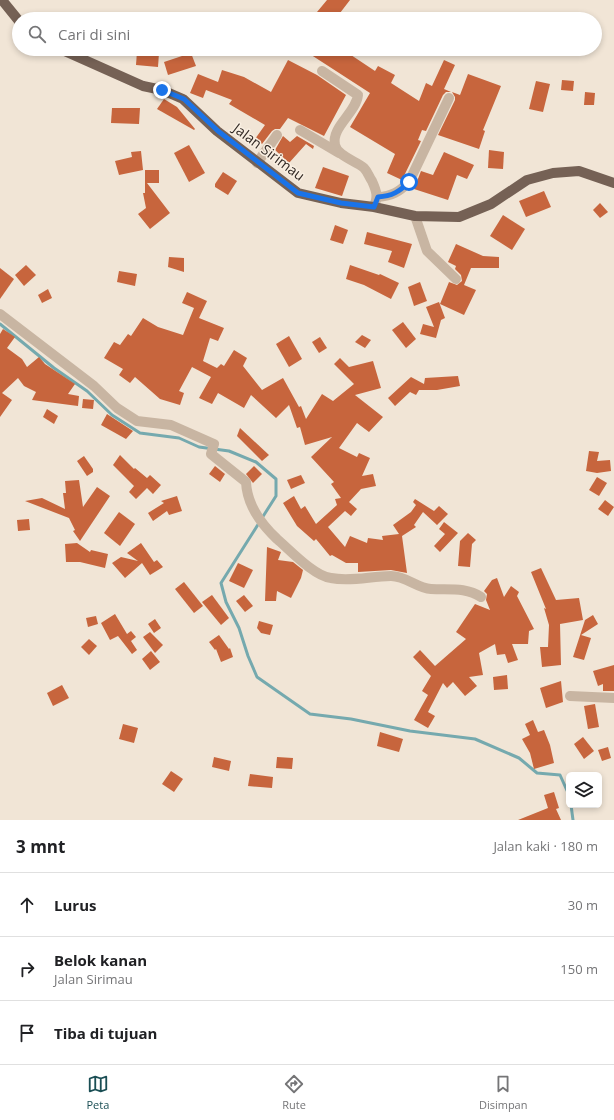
<!DOCTYPE html>
<html lang="id">
<head>
<meta charset="utf-8">
<style>
  body { margin:0; font-family:"Open Sans",sans-serif; background:#f2f2f2; color:#202124 }
  .controls { position:absolute; right:12px; bottom:12px; display:grid; overflow:hidden; border-radius:6px; box-shadow:0 2px 6px #0003 }
  .controls button { width:36px; height:36px; display:grid; place-items:center; padding:0; border:0; border-bottom:1px solid #e0e0e0; background:#fff; color:#202124; font:20px sans-serif }
  .stop { position:absolute; width:12px; height:12px; margin:-9px; border:3px solid #1a73e8; border-radius:50%; background:#fff }
  .stop.end { background:#1a73e8; border-color:#fff; box-shadow:0 1px 4px #0008 }
  .list { margin:0; padding:0; list-style:none }
  h2 { display:flex; justify-content:space-between; align-items:center; height:52px; margin:0; padding:0 16px; font-size:17px }
  h2 small { font-size:13px; font-weight:400; color:#757577 }
  .list li { display:grid; grid-template-columns:26px 1fr auto; gap:12px; align-items:center; box-sizing:border-box; height:64px; padding:0 16px; border-top:1px solid #e0e0e0 }
  .list b { display:block; font-size:15px; white-space:nowrap }
  .list p { margin:0; font-size:13px; white-space:nowrap; color:#757577 }
  .list em { font-size:13px; font-style:normal; color:#757577 }
  .icon { flex:none; width:22px; height:22px; fill:none; stroke:currentColor; stroke-width:2; stroke-linecap:round; stroke-linejoin:round }
  .map { position:relative; flex:none; width:614px; height:820px; overflow:hidden }
  .search { position:absolute; background:#fff; box-shadow:0 2px 6px #0003; left:12px; right:12px; top:12px; height:44px; display:flex; align-items:center; gap:10px; box-sizing:border-box; padding:0 14px; border-radius:22px; color:#757577; font-size:15px }
  .sheet { height:244px; background:#fff }
  nav { display:flex; justify-content:space-around; align-items:center; box-sizing:border-box; height:56px; border-top:1px solid #e0e0e0; background:#fff; font-size:11px; color:#757577 }
  nav a { display:grid; justify-items:center; gap:2px }
  nav .on { color:#1a4e54 }
  .map>svg:first-child { display:block }
</style>
</head>
<body>
<div class="map">
<svg width="614" height="820" viewBox="0 0 614 820">
  <rect width="100%" height="100%" fill="#f1e5d6"/>
  <g fill="none" stroke-linecap="round" stroke-linejoin="round">
    <g stroke="#75a9ae" stroke-width="3">
      <path d="M 0,324 L 54,368 L 87,391 L 112,415 L 140,433 L 179,438 L 199,447 L 229,451 L 256,462 L 276,479 L 276,496 L 262,518"/>
      <path d="M 259,523 L 221,583 L 226,602 L 239,628 L 248,656 L 257,677 L 310,714 L 351,719 L 410,731 L 475,739 L 519,758 L 537,773 L 560,775 L 569,795"/>
      <path d="M 571,805 L 573,820"/>
    </g>
  </g>
  <g fill="#c7653d">
    <path d="M 327,0 L 350,0 L 340,13 L 348,19 L 326,19 L 317,12 Z"/>
    <path d="M 302,49 L 342,49 L 375,71 L 378,66 L 395,75 L 391,83 L 419,101 L 426,83 L 432,86 L 444,60 L 455,65 L 444,89 L 451,92 L 446,92 L 443,95 L 426,131 L 422,130 L 418,140 L 421,141 L 402,180 L 387,173 L 395,154 L 350,127 L 370,93 Z"/>
    <path d="M 137,51 L 159,53 L 158,67 L 136,65 Z"/>
    <path d="M 191,53 L 196,66 L 168,75 L 164,62 Z"/>
    <path d="M 288,60 L 317,75 L 346,95 L 324,136 L 288,118 L 280,129 L 275,129 L 272,131 L 262,144 L 255,139 L 265,125 L 229,104 L 232,100 L 206,90 L 203,98 L 190,93 L 198,74 L 218,82 L 222,70 L 244,77 L 271,92 Z"/>
    <path d="M 468,74 L 501,86 L 483,130 L 485,131 L 479,149 L 438,135 L 455,100 L 455,97 L 452,92 L 460,95 Z"/>
    <path d="M 562,80 L 574,81 L 573,91 L 561,90 Z"/>
    <path d="M 536,81 L 550,84 L 543,112 L 529,109 Z"/>
    <path d="M 585,92 L 595,93 L 594,105 L 584,105 Z"/>
    <path d="M 164,99 L 177,107 L 195,129 L 194,130 L 157,109 Z"/>
    <path d="M 112,108 L 140,108 L 139,124 L 111,123 Z"/>
    <path d="M 283,136 L 290,142 L 297,136 L 314,146 L 313,149 L 306,144 L 289,163 L 275,150 Z"/>
    <path d="M 189,145 L 205,173 L 189,182 L 174,153 Z"/>
    <path d="M 489,150 L 504,152 L 503,169 L 488,168 Z"/>
    <path d="M 141,151 L 143,170 L 119,175 L 115,161 L 132,157 L 131,152 Z"/>
    <path d="M 444,152 L 474,165 L 467,179 L 457,175 L 448,200 L 414,189 L 421,171 L 433,175 Z"/>
    <path d="M 323,167 L 349,176 L 342,196 L 315,188 Z"/>
    <path d="M 145,170 L 159,170 L 159,183 L 147,183 L 170,213 L 150,229 L 138,214 L 146,208 L 143,193 L 145,193 Z"/>
    <path d="M 223,172 L 237,181 L 228,195 L 215,187 L 215,184 Z"/>
    <path d="M 544,191 L 551,207 L 526,217 L 519,201 Z"/>
    <path d="M 600,203 L 608,212 L 600,218 L 593,210 Z"/>
    <path d="M 503,215 L 525,229 L 512,250 L 490,236 Z"/>
    <path d="M 335,225 L 348,230 L 343,244 L 330,240 Z"/>
    <path d="M 367,232 L 412,244 L 404,268 L 388,262 L 392,251 L 364,244 Z"/>
    <path d="M 456,244 L 483,256 L 499,257 L 499,268 L 471,268 L 464,285 L 476,290 L 464,315 L 440,304 L 449,282 L 457,285 L 462,281 L 461,275 L 455,269 L 456,266 L 448,262 Z"/>
    <path d="M 169,257 L 184,258 L 184,272 L 168,267 Z"/>
    <path d="M 26,265 L 36,275 L 24,286 L 15,275 Z"/>
    <path d="M 350,265 L 379,275 L 380,274 L 399,283 L 391,299 L 364,285 L 346,279 Z"/>
    <path d="M 0,268 L 14,279 L 0,299 Z"/>
    <path d="M 119,271 L 137,274 L 135,286 L 117,282 Z"/>
    <path d="M 420,282 L 427,301 L 414,306 L 408,287 Z"/>
    <path d="M 48,289 L 52,298 L 42,303 L 38,295 Z"/>
    <path d="M 187,292 L 207,301 L 199,318 L 224,328 L 218,341 L 210,338 L 203,361 L 217,368 L 221,364 L 224,366 L 234,350 L 247,358 L 243,366 L 262,390 L 283,378 L 299,407 L 301,406 L 306,419 L 322,394 L 333,401 L 354,384 L 334,364 L 340,358 L 349,367 L 373,361 L 381,388 L 355,395 L 383,417 L 369,432 L 357,423 L 339,448 L 357,457 L 359,453 L 370,458 L 362,476 L 373,474 L 376,486 L 361,489 L 349,502 L 357,509 L 351,516 L 345,511 L 328,527 L 345,547 L 350,536 L 367,543 L 368,538 L 383,540 L 382,536 L 399,534 L 393,525 L 411,512 L 416,505 L 413,502 L 415,499 L 434,511 L 439,506 L 448,514 L 437,525 L 423,512 L 414,525 L 416,527 L 402,536 L 407,573 L 391,570 L 358,572 L 358,563 L 346,563 L 332,555 L 330,556 L 316,539 L 314,541 L 297,526 L 283,503 L 294,496 L 301,509 L 305,506 L 316,524 L 337,505 L 335,499 L 341,498 L 331,484 L 334,482 L 311,457 L 332,437 L 305,445 L 300,427 L 297,428 L 289,405 L 276,418 L 251,395 L 244,408 L 218,393 L 212,404 L 199,398 L 211,377 L 192,367 L 179,391 L 184,393 L 180,405 L 160,399 L 135,377 L 130,383 L 119,375 L 123,369 L 104,358 L 114,342 L 120,345 L 128,334 L 131,336 L 143,318 L 158,327 L 183,335 L 194,308 L 182,303 Z"/>
    <path d="M 439,302 L 445,318 L 441,320 L 436,338 L 420,334 L 423,324 L 434,327 L 426,307 Z"/>
    <path d="M 403,322 L 416,339 L 406,348 L 392,330 Z"/>
    <path d="M 3,329 L 15,337 L 7,348 L 22,359 L 27,367 L 39,357 L 45,364 L 75,384 L 68,394 L 79,396 L 78,406 L 32,400 L 36,392 L 24,386 L 18,378 L 2,393 L 12,400 L 0,417 L 0,334 Z"/>
    <path d="M 362,335 L 371,340 L 365,348 L 355,342 Z"/>
    <path d="M 289,336 L 302,359 L 289,367 L 276,344 Z"/>
    <path d="M 320,337 L 327,348 L 319,353 L 312,342 Z"/>
    <path d="M 458,376 L 460,386 L 437,390 L 419,390 L 416,395 L 410,392 L 395,406 L 388,398 L 411,377 L 424,384 L 425,378 Z"/>
    <path d="M 83,399 L 94,400 L 93,409 L 82,408 Z"/>
    <path d="M 47,409 L 58,416 L 54,424 L 43,417 Z"/>
    <path d="M 107,414 L 133,431 L 126,439 L 101,425 Z"/>
    <path d="M 240,428 L 269,455 L 262,461 L 237,436 Z"/>
    <path d="M 589,451 L 599,452 L 597,461 L 610,460 L 611,471 L 597,473 L 586,471 Z"/>
    <path d="M 120,455 L 134,469 L 135,468 L 147,478 L 150,475 L 161,485 L 153,494 L 147,488 L 136,499 L 129,492 L 134,486 L 113,465 Z"/>
    <path d="M 84,456 L 93,469 L 93,472 L 87,476 L 77,461 Z"/>
    <path d="M 215,466 L 225,474 L 220,482 L 209,474 Z"/>
    <path d="M 254,466 L 262,474 L 253,483 L 246,474 Z"/>
    <path d="M 301,475 L 305,483 L 291,489 L 287,480 Z"/>
    <path d="M 597,477 L 607,483 L 599,496 L 589,490 Z"/>
    <path d="M 79,480 L 83,507 L 97,487 L 110,496 L 80,541 L 73,531 L 75,530 L 69,518 L 25,501 L 42,498 L 65,509 L 63,493 L 66,493 L 65,481 Z"/>
    <path d="M 177,496 L 182,511 L 169,515 L 167,511 L 153,521 L 148,513 L 164,503 L 161,501 Z"/>
    <path d="M 605,500 L 614,507 L 608,516 L 598,509 Z"/>
    <path d="M 119,512 L 135,524 L 120,546 L 104,533 Z"/>
    <path d="M 29,519 L 30,530 L 18,531 L 17,520 Z"/>
    <path d="M 444,522 L 458,533 L 440,552 L 434,546 L 445,534 L 439,529 Z"/>
    <path d="M 468,533 L 476,540 L 472,544 L 470,567 L 458,566 L 460,541 Z"/>
    <path d="M 77,543 L 90,552 L 91,550 L 108,554 L 105,568 L 80,562 L 66,562 L 65,544 Z"/>
    <path d="M 141,543 L 154,562 L 157,560 L 163,567 L 150,575 L 142,563 L 125,578 L 112,563 L 121,557 L 138,561 L 127,553 Z"/>
    <path d="M 267,547 L 281,552 L 278,560 L 293,562 L 303,570 L 301,578 L 291,598 L 277,591 L 276,601 L 265,601 Z"/>
    <path d="M 238,563 L 253,570 L 244,588 L 229,581 Z"/>
    <path d="M 541,568 L 556,600 L 579,598 L 583,620 L 560,624 L 561,665 L 542,667 L 540,647 L 548,647 L 549,625 L 544,608 L 546,609 L 531,572 Z"/>
    <path d="M 497,578 L 504,597 L 511,586 L 519,592 L 517,596 L 534,629 L 529,631 L 528,644 L 512,644 L 518,660 L 508,663 L 505,654 L 497,655 L 495,644 L 479,653 L 483,675 L 469,677 L 477,686 L 465,696 L 453,682 L 447,688 L 443,683 L 428,712 L 435,716 L 428,728 L 414,720 L 428,695 L 422,691 L 431,676 L 413,657 L 420,650 L 435,666 L 466,639 L 456,632 L 475,604 L 490,610 L 486,600 L 487,594 L 484,591 L 492,580 Z"/>
    <path d="M 184,582 L 203,606 L 194,613 L 175,589 Z"/>
    <path d="M 212,595 L 229,618 L 221,625 L 202,602 Z"/>
    <path d="M 244,595 L 253,606 L 245,612 L 236,601 Z"/>
    <path d="M 115,614 L 127,634 L 131,631 L 136,637 L 131,641 L 137,650 L 132,654 L 118,636 L 110,640 L 101,623 Z"/>
    <path d="M 593,615 L 598,624 L 581,635 L 591,638 L 584,660 L 573,657 L 585,620 Z"/>
    <path d="M 96,616 L 98,624 L 88,627 L 86,618 Z"/>
    <path d="M 155,619 L 161,628 L 154,633 L 148,624 Z"/>
    <path d="M 259,621 L 273,625 L 270,635 L 261,633 L 257,628 Z"/>
    <path d="M 150,632 L 163,645 L 155,653 L 143,637 Z"/>
    <path d="M 219,635 L 229,649 L 230,648 L 233,657 L 221,662 L 216,649 L 215,650 L 209,642 Z"/>
    <path d="M 89,639 L 97,646 L 89,655 L 81,647 Z"/>
    <path d="M 151,651 L 160,662 L 150,670 L 142,659 Z"/>
    <path d="M 614,665 L 614,691 L 603,691 L 603,684 L 598,686 L 593,671 Z"/>
    <path d="M 507,675 L 508,689 L 494,690 L 493,677 Z"/>
    <path d="M 561,681 L 563,702 L 546,708 L 540,688 Z"/>
    <path d="M 62,685 L 69,698 L 53,706 L 47,693 Z"/>
    <path d="M 595,704 L 599,727 L 588,729 L 584,706 Z"/>
    <path d="M 533,720 L 538,732 L 544,730 L 550,745 L 554,763 L 534,769 L 530,753 L 522,739 L 530,735 L 525,724 Z"/>
    <path d="M 123,724 L 138,728 L 134,743 L 119,739 Z"/>
    <path d="M 380,732 L 403,739 L 399,752 L 377,746 Z"/>
    <path d="M 583,737 L 594,751 L 584,759 L 574,744 Z"/>
    <path d="M 608,747 L 611,758 L 602,761 L 598,750 Z"/>
    <path d="M 214,757 L 231,761 L 229,771 L 212,767 Z"/>
    <path d="M 277,757 L 293,758 L 292,769 L 276,768 Z"/>
    <path d="M 171,771 L 183,779 L 174,792 L 162,784 Z"/>
    <path d="M 250,774 L 273,777 L 272,788 L 248,786 Z"/>
    <path d="M 554,792 L 559,808 L 556,809 L 561,820 L 518,820 L 548,808 L 544,795 Z"/>
  </g>
  <g fill="none" stroke-linecap="round" stroke-linejoin="round">
    <g stroke="#c8b5a2" stroke-width="10">
      <path d="M 322,71 L 358,95 C 356,113 331,127 335,145 C 337,156 356,161 364,168 C 368,172 369,177 372,181 C 377,192 378,196 374,207"/>
      <path d="M 300,130 L 339,153"/>
      <path d="M 257,163 L 277,135"/>
      <path d="M 378,197 C 392,196 399,192 409,182 L 449,98"/>
      <path d="M 415,216 L 427,251 L 456,279"/>
      <path d="M 0,314 L 94,386 L 117,408 L 137,421 L 171,425 L 214,444 L 211,454 L 246,482 C 247,504 261,524 277,539 C 290,550 314,576 331,578 C 351,582 371,576 391,576 C 406,576 417,588 431,589 C 449,590 466,587 481,597"/>
      <path d="M 570,696 L 614,698"/>
    </g>
    <g stroke="#756155" stroke-width="10">
      <path d="M 2,0 L 19,21"/>
      <path d="M 60,49 L 143,86 L 162,90 L 183,99 L 217,131 L 298,193 L 341,203 L 374,207 L 415,216 L 459,217 L 491,204 L 527,180 L 553,173 L 579,171 L 614,183"/>
    </g>
  </g>
  <g fill="none" stroke-linecap="round" stroke-linejoin="round">
    <path stroke="#1a73e8" stroke-width="5" d="M 162,90 L 184,99 L 218,131 L 298,193 L 341,203 L 374,207 L 378,197 C 392,196 399,192 409,182"/>
  </g>
  <g text-anchor="middle" stroke-width="3" stroke-linejoin="round" paint-order="stroke">
    <g font-size="14" fill="#332a25" stroke="#f9efe2">
      <text transform="translate(269 152) rotate(37)" y="5">Jalan Sirimau</text>
    </g>
  </g>
</svg>
<div class="controls">
<button><svg class="icon" aria-label="layers" viewBox="0 0 24 24"><path d="M12 4l9 5-9 5-9-5zM3 14l9 5 9-5"/></svg></button>
</div>
<div class="stop" style="left:409px;top:182px"></div>
<div class="stop end" style="left:162px;top:90px"></div>
<div class="search"><svg class="icon" aria-label="search" viewBox="0 0 24 24"><circle cx="10" cy="10" r="6"/><path d="M15 15l6 6"/></svg>Cari di sini</div>
</div>
<section class="sheet">
<h2>3 mnt<small>Jalan kaki · 180 m</small></h2>
<ul class="list">
<li><svg class="icon" aria-label="ahead" viewBox="0 0 24 24"><path d="M12 20V5M6 11l6-6 6 6"/></svg><div><b>Lurus</b></div><em>30 m</em></li>
<li><svg class="icon" aria-label="right" viewBox="0 0 24 24"><path d="M7 20v-9h11M14 6l5 5-5 5"/></svg><div><b>Belok kanan</b><p>Jalan Sirimau</p></div><em>150 m</em></li>
<li><svg class="icon" aria-label="arrive" viewBox="0 0 24 24"><path d="M6 21V4h12l-3 4 3 4H6"/></svg><div><b>Tiba di tujuan</b></div></li>
</ul>
</section>
<nav>
<a class="on"><svg class="icon" aria-label="map" viewBox="0 0 24 24"><path d="M3 6l6-2 6 2 6-2v14l-6 2-6-2-6 2zM9 4v14M15 6v14"/></svg>Peta</a>
<a><svg class="icon" aria-label="directions" viewBox="0 0 24 24"><path d="M12 3l9 9-9 9-9-9zM9 14v-3h6M13 9l2 2-2 2"/></svg>Rute</a>
<a><svg class="icon" aria-label="saved" viewBox="0 0 24 24"><path d="M7 4h10v16l-5-4-5 4z"/></svg>Disimpan</a>
</nav>
</body>
</html>
